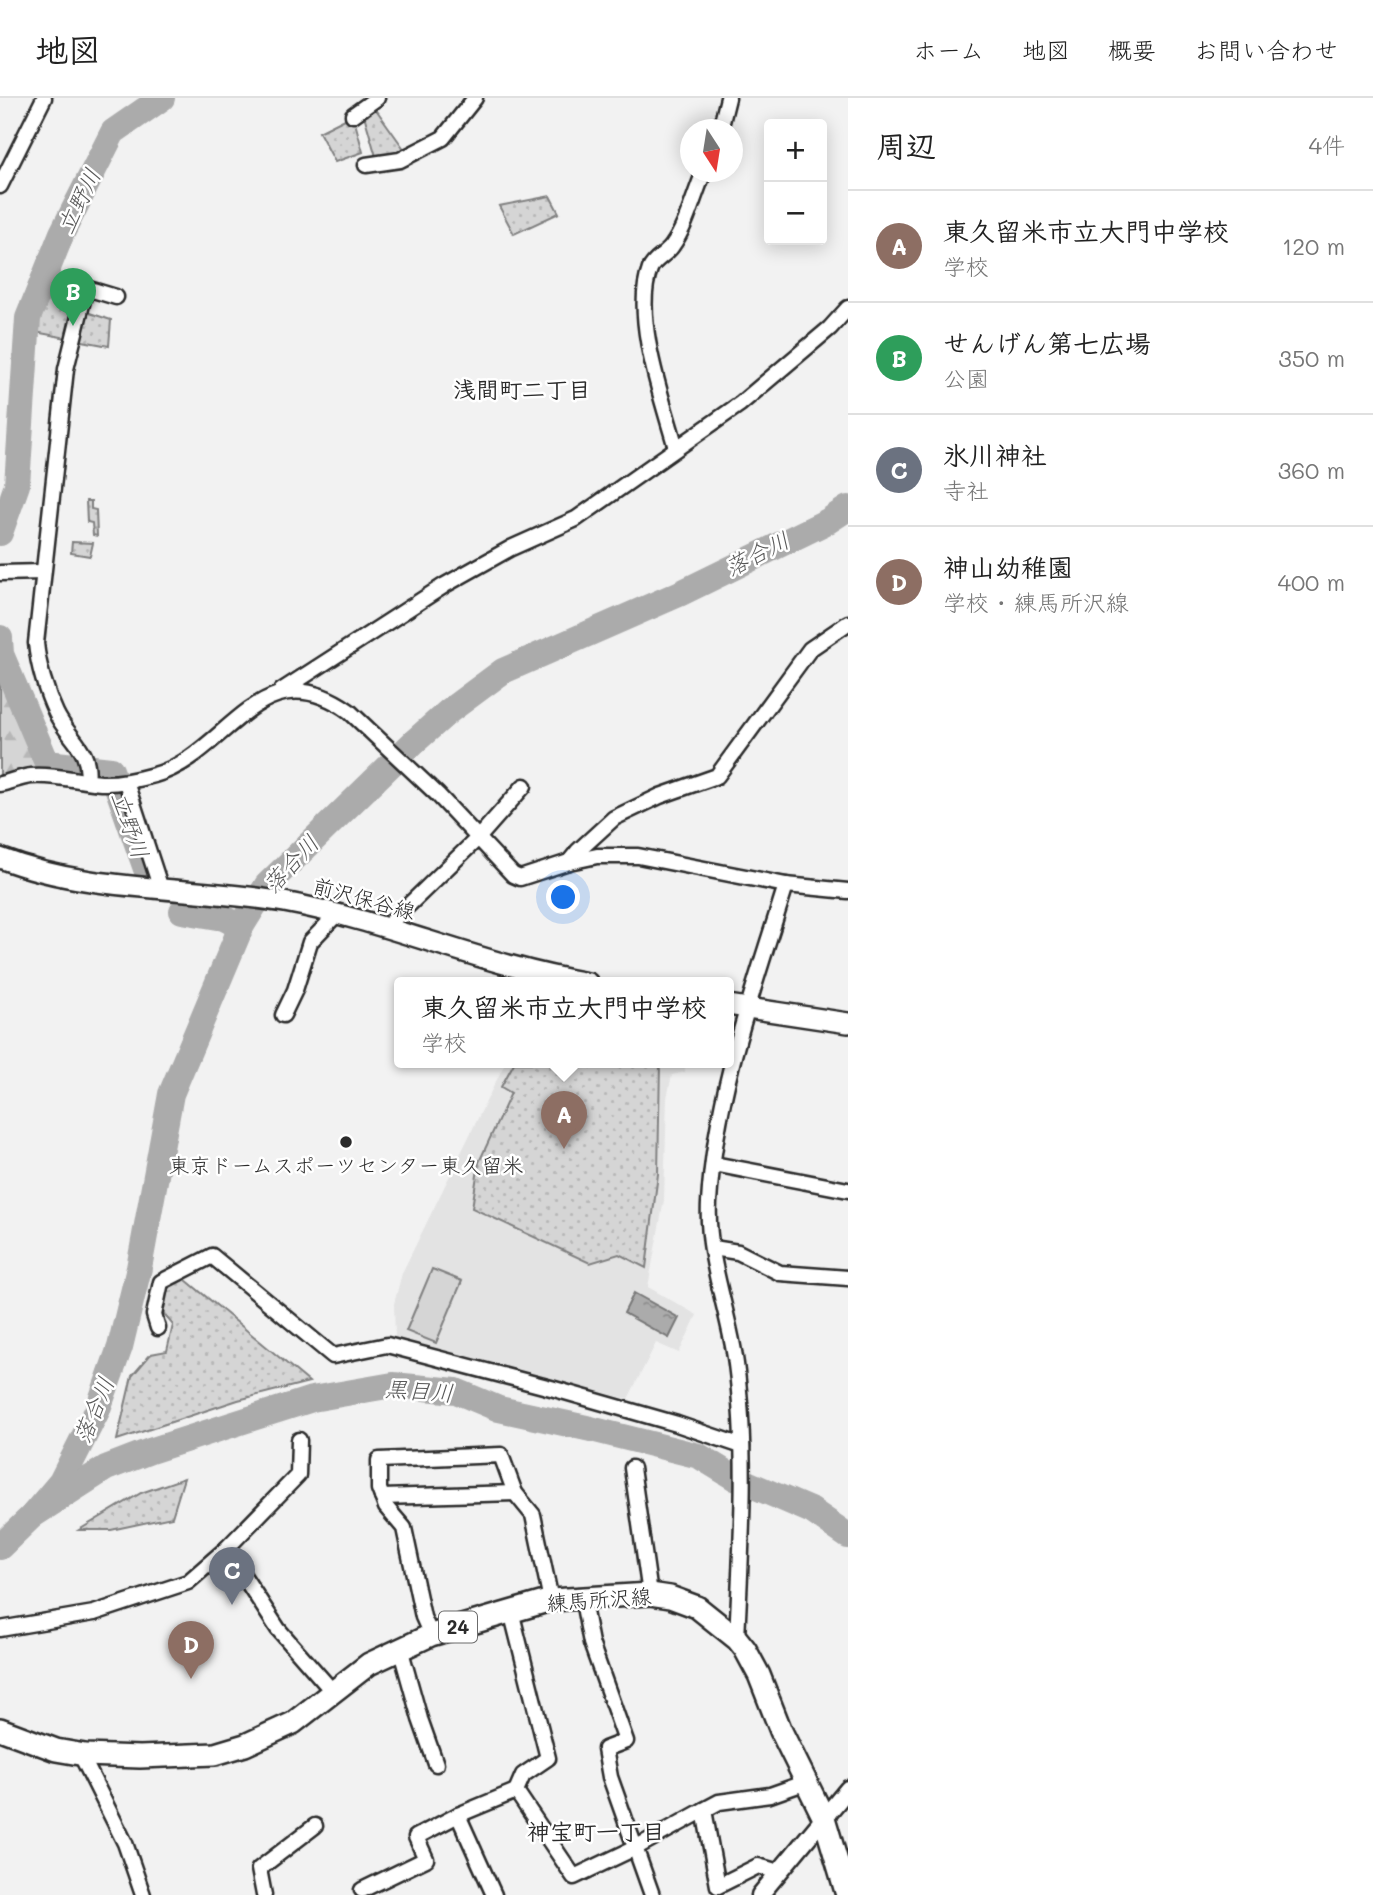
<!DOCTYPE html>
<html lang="ja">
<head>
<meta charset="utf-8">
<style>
  body { margin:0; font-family:Mali,"Klee One",sans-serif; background:#f6f6f6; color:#222 }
  .controls { position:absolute; right:21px; top:21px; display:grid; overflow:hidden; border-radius:7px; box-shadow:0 4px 18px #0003 }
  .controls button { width:63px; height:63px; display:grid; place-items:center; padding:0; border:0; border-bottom:2px solid #e0e0e0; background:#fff; color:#222; font:35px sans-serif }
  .compass { position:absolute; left:680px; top:21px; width:63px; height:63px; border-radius:50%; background:#fff; box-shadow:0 4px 18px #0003; rotate:168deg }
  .you { position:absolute; left:564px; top:800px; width:24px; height:24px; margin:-18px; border:5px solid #fff; border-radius:50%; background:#1a73e8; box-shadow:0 0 0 10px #1a73e833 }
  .badge { display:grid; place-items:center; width:46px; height:46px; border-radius:50%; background:#ea580c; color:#fff; font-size:23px; font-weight:700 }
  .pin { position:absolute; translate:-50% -58px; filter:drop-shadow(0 2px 4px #0008) }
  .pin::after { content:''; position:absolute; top:37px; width:24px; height:21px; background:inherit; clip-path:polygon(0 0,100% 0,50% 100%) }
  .popup { position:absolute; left:394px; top:879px; width:340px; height:91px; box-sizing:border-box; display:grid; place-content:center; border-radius:7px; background:#fff; filter:drop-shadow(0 2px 5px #0005); font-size:23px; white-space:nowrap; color:#767676 }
  .popup b { font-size:26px; color:#222 }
  .popup::after { content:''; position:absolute; left:50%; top:100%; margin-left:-14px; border:14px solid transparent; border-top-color:#fff }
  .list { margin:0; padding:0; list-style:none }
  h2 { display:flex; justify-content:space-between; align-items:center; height:91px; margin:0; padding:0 28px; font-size:30px }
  h2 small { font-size:23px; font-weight:400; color:#767676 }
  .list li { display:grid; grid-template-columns:46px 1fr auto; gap:21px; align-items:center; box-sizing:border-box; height:112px; padding:0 28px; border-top:2px solid #e0e0e0 }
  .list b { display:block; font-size:26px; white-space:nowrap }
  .list p { margin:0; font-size:23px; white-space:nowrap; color:#767676 }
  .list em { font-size:23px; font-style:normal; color:#767676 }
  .map { position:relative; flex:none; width:848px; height:1797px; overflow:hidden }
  header { display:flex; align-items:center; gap:42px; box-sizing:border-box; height:98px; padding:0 35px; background:#fff; border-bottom:2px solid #e0e0e0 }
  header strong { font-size:33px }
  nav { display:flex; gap:38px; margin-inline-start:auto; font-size:24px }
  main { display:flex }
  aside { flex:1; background:#fff }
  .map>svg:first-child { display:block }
</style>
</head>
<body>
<header>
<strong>地図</strong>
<nav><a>ホーム</a><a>地図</a><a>概要</a><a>お問い合わせ</a></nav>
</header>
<main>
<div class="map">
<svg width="848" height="1797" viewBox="0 0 848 1797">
  <defs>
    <pattern id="forest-firs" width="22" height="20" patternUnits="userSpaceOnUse" patternTransform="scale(1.75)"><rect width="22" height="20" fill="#d5d5d5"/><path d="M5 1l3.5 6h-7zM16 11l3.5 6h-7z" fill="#b7b7b7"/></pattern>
    <pattern id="park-dots" width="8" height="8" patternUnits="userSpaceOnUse" patternTransform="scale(1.75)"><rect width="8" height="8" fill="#d5d5d5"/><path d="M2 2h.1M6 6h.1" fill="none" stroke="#b7b7b7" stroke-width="1.8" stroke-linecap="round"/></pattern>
    <pattern id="water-ripples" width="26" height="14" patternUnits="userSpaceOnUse" patternTransform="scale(1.75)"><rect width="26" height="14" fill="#ababab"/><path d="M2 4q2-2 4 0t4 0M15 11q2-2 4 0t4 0" fill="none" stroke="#8b8b8b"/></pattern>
  </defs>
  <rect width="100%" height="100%" fill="#f2f2f2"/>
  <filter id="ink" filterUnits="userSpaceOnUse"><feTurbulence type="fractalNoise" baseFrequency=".0143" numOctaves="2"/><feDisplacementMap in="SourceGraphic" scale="14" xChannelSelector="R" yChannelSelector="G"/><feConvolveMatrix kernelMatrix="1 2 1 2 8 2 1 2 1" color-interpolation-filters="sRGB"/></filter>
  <g filter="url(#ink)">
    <path fill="#e3e3e3" d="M 505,965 L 685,965 L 685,974 L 672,977 L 667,1000 L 664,1102 L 648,1189 L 697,1217 L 679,1255 L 656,1245 L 628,1301 L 395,1241 L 394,1206 L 402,1175 Z"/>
    <path fill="#d5d5d5" stroke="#808080" stroke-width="2" d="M 432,1171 L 462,1183 L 436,1245 L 406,1233 Z"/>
    <path fill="url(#forest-firs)" stroke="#808080" stroke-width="2" d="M 0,577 L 3,577 L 47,674 L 0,679 Z"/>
    <g fill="url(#park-dots)" stroke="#808080" stroke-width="2">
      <path d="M 375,10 L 407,55 L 377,62 L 364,17 Z"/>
      <path d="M 353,17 L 363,54 L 335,64 L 319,34 Z"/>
      <path d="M 550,98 L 559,115 L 514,136 L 499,108 Z"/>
      <path d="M 44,200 L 111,222 L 109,248 L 35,234 Z"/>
      <path d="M 86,403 L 91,403 L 91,411 L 96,412 L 97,438 L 93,437 L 92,425 L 87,424 Z"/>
      <path d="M 72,444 L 93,445 L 90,458 L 71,455 Z"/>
      <path d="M 514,965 L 660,965 L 658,1076 L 646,1170 L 619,1156 L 590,1165 L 472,1110 L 479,1064 L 511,995 L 501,989 Z"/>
      <path d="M 180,1177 L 309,1284 L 238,1302 L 117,1342 L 132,1278 L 151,1256 L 167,1253 L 173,1227 L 162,1214 L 167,1186 Z"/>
      <path d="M 184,1380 L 172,1419 L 111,1432 L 79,1432 L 141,1395 Z"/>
    </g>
    <path fill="url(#water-ripples)" stroke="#787878" stroke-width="2" d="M 634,1195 L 679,1220 L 669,1240 L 624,1215 Z"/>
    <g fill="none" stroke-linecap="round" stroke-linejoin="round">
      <g stroke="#ababab" stroke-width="26">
        <path d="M 0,435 L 17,387 L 28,220 L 62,135 L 113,34 L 162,0"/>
        <path d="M 0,540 L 1,556 L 47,665 L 111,672 L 146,771"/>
        <path d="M 182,813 L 224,820 L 241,829"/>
        <path d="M 33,1417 L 61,1384 L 98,1311 L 120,1249 L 139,1170 L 171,996 L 241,829 L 267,787 L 414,644 L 449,613 L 503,573 L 681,495 L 828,423 L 848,410"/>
        <path d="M 0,1449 L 33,1417 L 106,1370 L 150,1353 L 312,1301 L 393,1287 L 456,1293 L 499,1311 L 591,1331 L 699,1358 L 735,1380 L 812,1413 L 848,1438"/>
      </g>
      <defs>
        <g id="minor">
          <path d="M 353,17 L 377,0"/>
          <path d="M 720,32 L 728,0"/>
          <path d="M 366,67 L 400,62 L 443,40 L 475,0"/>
          <path d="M 0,88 L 44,0"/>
          <path d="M 676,350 C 663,303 632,218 650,171 C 654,161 666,157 672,148 C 687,127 694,97 704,74"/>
          <path d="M 0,475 L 43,474"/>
          <path d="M 281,593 L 445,487 L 511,450 L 576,421 L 740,306 L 830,230 L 848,210"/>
          <path d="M 87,683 C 92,651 68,641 56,615 C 46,594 38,567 36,545 L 66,271 L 86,190 L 116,199"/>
          <path d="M 126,684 L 161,791"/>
          <path d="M 0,686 C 10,684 21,679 31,678 C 54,676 78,683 101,685 C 119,686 136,682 154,677 C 227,658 260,550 349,613 L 438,697 L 513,777 L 520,780 L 569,764 L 597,758 L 638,758 L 786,787 L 848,793"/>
          <path d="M 569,764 L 578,753 L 614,720 L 660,698 L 717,678 L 810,551 L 848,525"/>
          <path d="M 386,829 L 478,740 L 524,688"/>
          <path d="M 283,917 L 295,892 L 310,844 L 338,815"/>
          <path d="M 714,1066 L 848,1092"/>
          <path d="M 713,1150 L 738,1154 L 780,1175 L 848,1180"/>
          <path d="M 158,1230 L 154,1217 L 161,1184 L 212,1158 L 333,1258 L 387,1247 L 551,1290 L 677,1326 L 742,1348"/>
          <path d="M 632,1370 L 650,1496"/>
          <path d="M 382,1399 L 515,1395"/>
          <path d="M 226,1451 L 278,1531 L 334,1595"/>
          <path d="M 582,1498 L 591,1545 L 626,1643 L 605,1651 L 610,1679 L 652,1797"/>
          <path d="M 511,1513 L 548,1660 L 523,1677 L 516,1693"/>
          <path d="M 0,1531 L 94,1515 L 188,1484 L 226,1451 L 298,1377 L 299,1342"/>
          <path d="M 431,1537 L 423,1519 L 404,1430 L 386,1409 L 379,1391 L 379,1362 L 501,1357 L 515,1395 L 533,1417 L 551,1502"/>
          <path d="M 737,1541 C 741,1450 748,1357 736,1266 C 729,1213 706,1159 709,1105 C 715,996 754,890 786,787"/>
          <path d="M 400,1550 L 420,1621 L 436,1666"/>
          <path d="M 85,1657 L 84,1663 L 125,1745 L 143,1797"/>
          <path d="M 704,1712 L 719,1704 L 770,1697 L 807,1684"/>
          <path d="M 458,1717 L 494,1797"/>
          <path d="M 362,1792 L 426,1761 L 416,1739 L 458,1717 L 516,1693 L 574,1779 L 635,1750 L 704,1712 L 718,1788 L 758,1768 L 779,1774"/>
          <path d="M 264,1797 L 259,1771 L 315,1728"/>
        </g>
        <path id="tertiary" d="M 760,1797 L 848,1691"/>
        <g id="secondary">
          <path d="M 0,760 C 90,795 190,788 284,804 C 388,823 484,868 588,885"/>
          <path d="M 728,907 L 848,925"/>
        </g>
        <path id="primary" d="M 0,1631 L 56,1652 L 85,1657 L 140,1659 L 215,1656 L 245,1647 L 293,1625 L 369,1566 L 431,1537 L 551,1502 L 650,1496 L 670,1499 L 697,1509 L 737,1541 L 745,1551 L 759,1577 L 781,1633 L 824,1720 L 847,1797"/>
      </defs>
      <use href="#minor" stroke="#2b2b2b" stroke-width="19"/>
      <use href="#tertiary" stroke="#2b2b2b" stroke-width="21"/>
      <use href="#secondary" stroke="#2b2b2b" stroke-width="24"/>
      <use href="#primary" stroke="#2b2b2b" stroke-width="26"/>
      <use href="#minor" stroke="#fff" stroke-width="14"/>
      <use href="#tertiary" stroke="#fff" stroke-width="16"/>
      <use href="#secondary" stroke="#fff" stroke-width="19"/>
      <use href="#primary" stroke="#fff" stroke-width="21"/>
    </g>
  </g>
  <circle fill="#2b2b2b" stroke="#fff" stroke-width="2.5" cx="346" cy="1044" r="7"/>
  <g text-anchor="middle" stroke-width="5" stroke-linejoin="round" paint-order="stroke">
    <rect fill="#fff" stroke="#6b6b6b" stroke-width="2" x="439" y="1513.5" width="38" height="31" rx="5"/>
    <g font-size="19" font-weight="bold" fill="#2b2b2b">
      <text x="458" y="1536">24</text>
    </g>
    <g font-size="21" fill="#2b2b2b" stroke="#fff">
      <text transform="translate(364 801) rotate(15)" y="7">前沢保谷線</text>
      <text transform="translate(599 1502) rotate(-4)" y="7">練馬所沢線</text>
    </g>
    <g font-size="21" fill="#2b2b2b" stroke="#fff">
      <text x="346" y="1075">東京ドームスポーツセンター東久留米</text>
    </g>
    <g font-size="23" font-style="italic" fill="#585858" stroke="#fff">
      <text transform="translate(79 103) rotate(-64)" y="8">立野川</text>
      <text transform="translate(757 456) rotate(-27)" y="8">落合川</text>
      <text transform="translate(130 727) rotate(71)" y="8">立野川</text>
      <text transform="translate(291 766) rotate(-47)" y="8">落合川</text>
      <text transform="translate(419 1293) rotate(4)" y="8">黒目川</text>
      <text transform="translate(94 1312) rotate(-67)" y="8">落合川</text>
    </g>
    <g font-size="23" font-weight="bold" fill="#2b2b2b" stroke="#fff">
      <text x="522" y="300">浅間町二丁目</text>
      <text x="596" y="1742">神宝町一丁目</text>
    </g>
  </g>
</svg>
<div class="controls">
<button>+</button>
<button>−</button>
</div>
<svg class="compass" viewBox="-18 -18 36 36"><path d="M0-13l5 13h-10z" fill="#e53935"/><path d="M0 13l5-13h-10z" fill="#767676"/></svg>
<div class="you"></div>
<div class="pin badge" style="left:564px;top:1051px;background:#8d6e63">A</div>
<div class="popup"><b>東久留米市立大門中学校</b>学校</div>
<div class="pin badge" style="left:73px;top:228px;background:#2e9e5b">B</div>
<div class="pin badge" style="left:232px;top:1507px;background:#6b7280">C</div>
<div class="pin badge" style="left:191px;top:1581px;background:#8d6e63">D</div>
</div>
<aside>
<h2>周辺<small>4件</small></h2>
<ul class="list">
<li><span class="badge" style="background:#8d6e63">A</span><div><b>東久留米市立大門中学校</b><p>学校</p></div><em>120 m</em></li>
<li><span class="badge" style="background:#2e9e5b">B</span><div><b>せんげん第七広場</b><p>公園</p></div><em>350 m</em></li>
<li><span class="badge" style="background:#6b7280">C</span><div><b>氷川神社</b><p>寺社</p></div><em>360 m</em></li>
<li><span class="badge" style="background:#8d6e63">D</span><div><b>神山幼稚園</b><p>学校 · 練馬所沢線</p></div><em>400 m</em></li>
</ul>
</aside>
</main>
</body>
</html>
